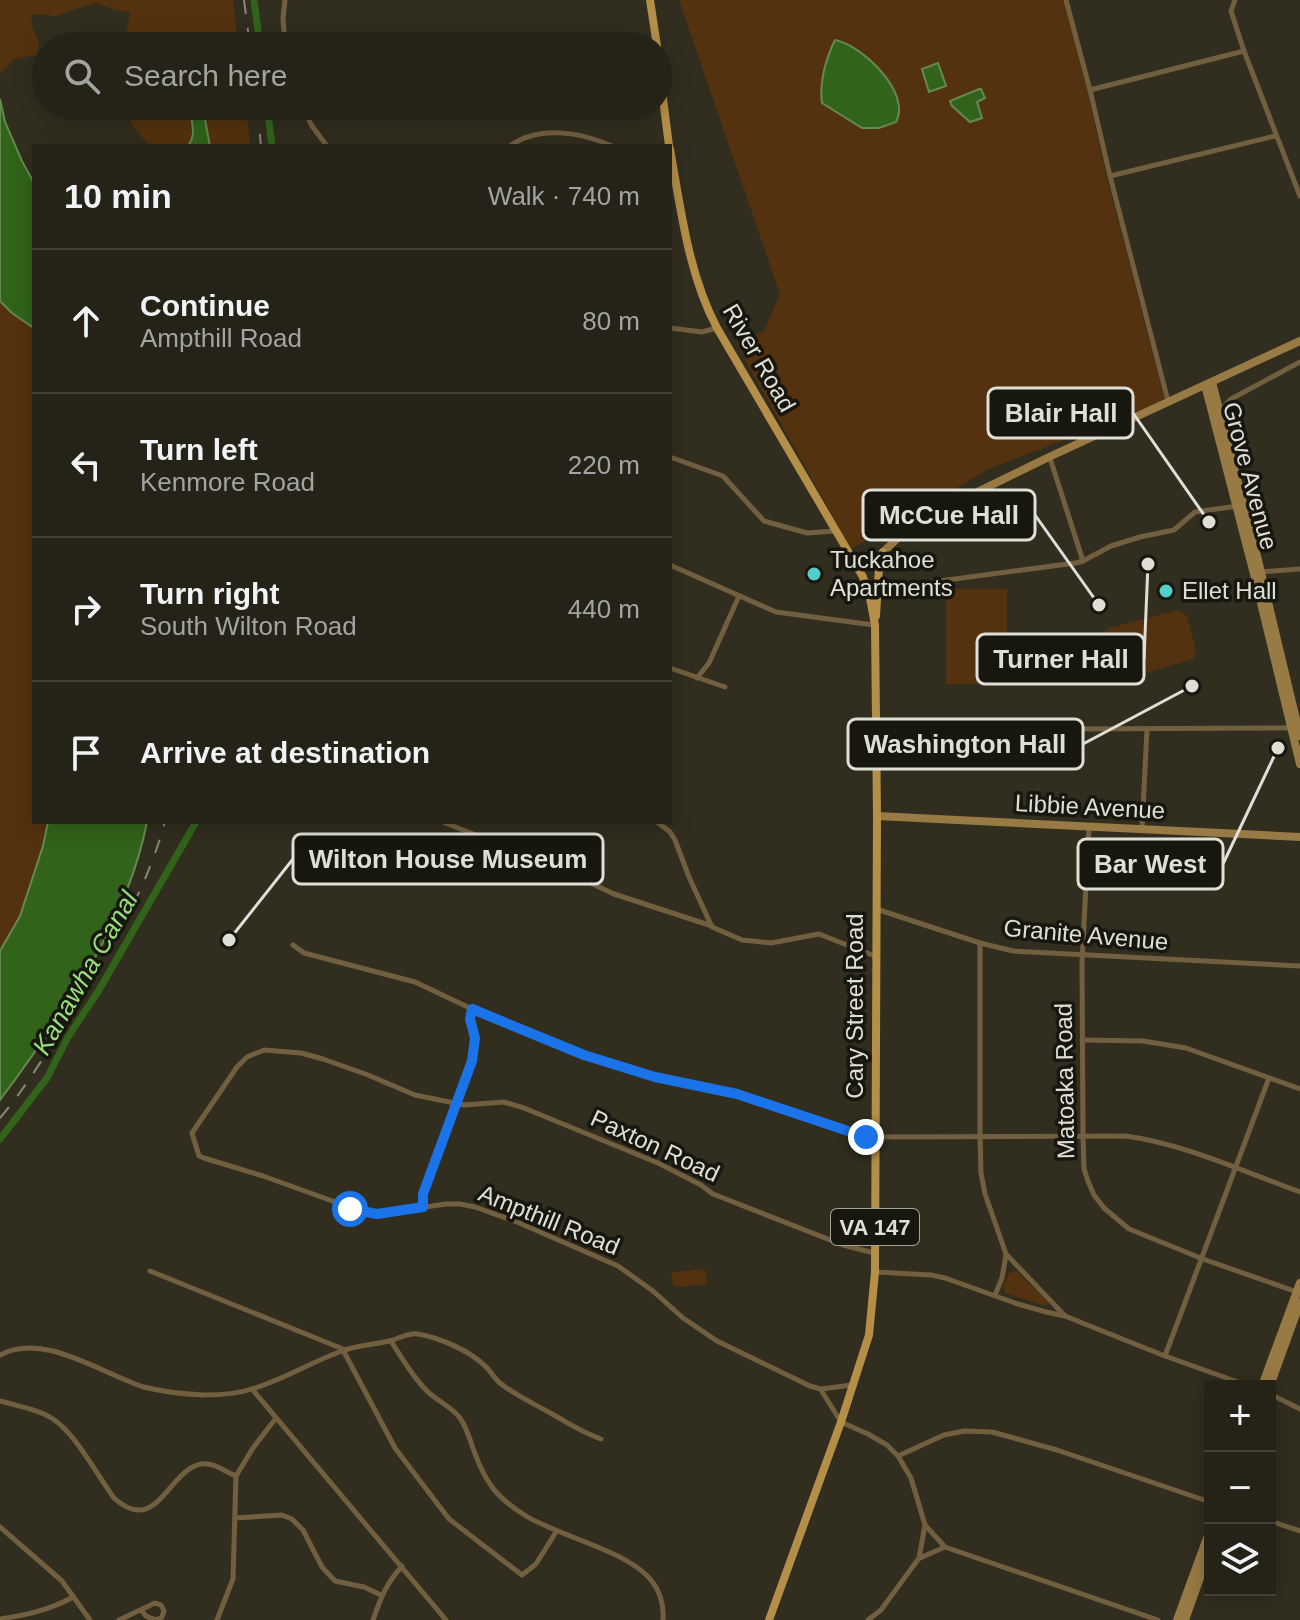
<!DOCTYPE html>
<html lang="en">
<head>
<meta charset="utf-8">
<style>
  body { margin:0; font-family:Arial,sans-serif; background:#2d2a20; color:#f1f3f6 }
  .controls { position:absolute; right:24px; bottom:24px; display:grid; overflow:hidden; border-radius:0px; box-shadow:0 4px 20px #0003 }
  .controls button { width:72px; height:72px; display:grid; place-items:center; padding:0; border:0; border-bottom:2px solid #423f36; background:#252217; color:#f1f3f6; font:40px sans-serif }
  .stop { position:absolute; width:24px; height:24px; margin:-18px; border:6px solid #1a73e8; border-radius:50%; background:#fff }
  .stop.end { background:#1a73e8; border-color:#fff; box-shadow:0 2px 8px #0008 }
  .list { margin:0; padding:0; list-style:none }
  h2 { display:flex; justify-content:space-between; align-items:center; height:104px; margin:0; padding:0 32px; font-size:34px }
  h2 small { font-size:26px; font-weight:400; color:#a3a4a1 }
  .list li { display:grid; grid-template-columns:52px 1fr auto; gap:24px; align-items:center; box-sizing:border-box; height:144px; padding:0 32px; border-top:2px solid #423f36 }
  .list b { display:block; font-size:30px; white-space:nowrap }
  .list p { margin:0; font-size:26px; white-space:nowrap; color:#a3a4a1 }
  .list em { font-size:26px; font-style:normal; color:#a3a4a1 }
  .icon { flex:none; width:44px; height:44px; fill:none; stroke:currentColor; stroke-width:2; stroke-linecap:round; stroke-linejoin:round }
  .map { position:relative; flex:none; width:1300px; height:1620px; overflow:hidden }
  .search { position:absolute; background:#252217; box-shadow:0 4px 20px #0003; left:32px; top:32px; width:640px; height:88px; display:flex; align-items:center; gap:20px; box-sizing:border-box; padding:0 28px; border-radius:44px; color:#a3a4a1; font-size:30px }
  .panel { position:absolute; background:#252217; box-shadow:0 4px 20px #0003; left:32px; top:144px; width:640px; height:680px; border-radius:0px }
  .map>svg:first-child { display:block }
</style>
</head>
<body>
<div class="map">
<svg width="1300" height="1620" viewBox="0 0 1300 1620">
  <rect width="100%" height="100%" fill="#312e1f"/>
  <g fill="#55320f">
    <path d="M 0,0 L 233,0 L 238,46 L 124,46 L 130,12 L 116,10 L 95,3 L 55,16 L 36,14 L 32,16 C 29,32 44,39 37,55 L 14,59 L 0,74 Z"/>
    <path d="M 679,0 L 1064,0 L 1087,90 L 1107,178 L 1165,401 L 989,469 L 851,549 L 736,343 L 764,331 L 780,294 Z"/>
    <path d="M 123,106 L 246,106 L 250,146 L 150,146 L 134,128 Z"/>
    <path d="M 0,301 L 12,313 L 34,328 L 34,822 L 48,822 L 43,846 L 20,916 L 0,951 Z"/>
    <rect x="946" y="589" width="61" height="95"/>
    <path d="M 1178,610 L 1187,616 L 1196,651 L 1193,659 L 1139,675 L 1120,675 L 1085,684 L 1072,683 L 1066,677 L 1060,653 L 1061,648 L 1070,641 L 1104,632 L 1109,628 Z"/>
    <path d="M 705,1269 L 707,1284 L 676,1287 L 673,1285 L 671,1275 L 674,1272 Z"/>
    <path d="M 1016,1271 L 1048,1302 L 1046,1306 L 1005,1293 L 1003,1287 L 1009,1273 Z"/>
  </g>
  <g fill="#31641a" stroke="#668952" stroke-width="2">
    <path d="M 835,40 C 862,45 912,93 896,122 L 879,128 L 862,128 L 822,103 C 819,83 826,58 835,40 Z"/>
    <path d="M 938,63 L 946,86 L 929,92 L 922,69 Z"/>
    <path d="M 979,89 L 981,89 L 985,98 L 977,102 L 982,118 L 970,122 L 952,106 L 950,101 Z"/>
    <path d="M 0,99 L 5,122 L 22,161 L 34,183 L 34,328 L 12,313 L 0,301 Z"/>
    <path d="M 193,109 L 202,110 L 204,114 L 210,146 L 188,146 C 199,131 188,123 193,109 Z"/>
    <path d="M 48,822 L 147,822 C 127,924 61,1018 0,1100 L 0,951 L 20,916 L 43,846 Z"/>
  </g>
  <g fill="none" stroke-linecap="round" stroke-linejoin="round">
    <g stroke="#31641a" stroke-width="7">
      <path d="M 254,0 L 260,46"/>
      <path d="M 267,106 L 272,146"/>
      <path d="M 0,1139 L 47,1078 L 68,1037 L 99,990 L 196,822"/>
    </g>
    <g stroke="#725f3f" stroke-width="5">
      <path d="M 285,0 L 283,18 L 285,46"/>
      <path d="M 1066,0 L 1090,90 L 1110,176 L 1168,401"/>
      <path d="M 1235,0 L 1231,11 L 1244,51 L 1300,196"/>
      <path d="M 1090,90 L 1244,51"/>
      <path d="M 302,106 L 312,126 L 327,146"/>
      <path d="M 510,146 C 539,125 581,132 612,146"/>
      <path d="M 1110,176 L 1275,136"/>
      <path d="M 670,328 L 702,332 L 717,328"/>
      <path d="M 1220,411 L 1231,399 L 1300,362"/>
      <path d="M 670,457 L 723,476 L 764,521 L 807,533 L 836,531"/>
      <path d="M 1050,458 L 1083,561"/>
      <path d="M 670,565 L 776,612 L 874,625"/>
      <path d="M 1259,572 L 1300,569"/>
      <path d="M 878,587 L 925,583 L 1075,563 L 1083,561 L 1111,546 L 1140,537 L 1174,530 L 1195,512 L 1238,506"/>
      <path d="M 670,668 L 725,687"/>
      <path d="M 697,678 L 709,663 L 739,596"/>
      <path d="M 876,730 L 1291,728"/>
      <path d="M 443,822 L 559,868 L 614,894 L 712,926"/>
      <path d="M 657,822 L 670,832 L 675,840 L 689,877 L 712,927 L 742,940 L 771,943 L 819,934 L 875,956"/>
      <path d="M 1089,827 L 1082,962 L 1083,1137 L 1084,1169 L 1088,1181 L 1094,1195 L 1104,1208 L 1129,1229 L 1203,1259 L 1297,1292 L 1300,1299"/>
      <path d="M 1142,829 L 1147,729"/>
      <path d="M 876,909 L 980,943 L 1013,951 L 1300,966"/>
      <path d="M 980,943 L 980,1136 L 981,1173 L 985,1194 L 1006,1254 L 1065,1316"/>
      <path d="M 293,945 L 304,953 L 415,982 L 472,1009 L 584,1055 L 655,1077 L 737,1094 L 866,1137 L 1125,1136 C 1182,1143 1245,1172 1300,1192"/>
      <path d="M 1082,1040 L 1143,1041 L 1186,1048 L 1300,1089"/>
      <path d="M 423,1207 L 423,1194 L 472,1061 L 475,1038 L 470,1019 L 472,1009"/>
      <path d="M 150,1271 L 343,1349"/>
      <path d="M 876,1272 L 931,1275 L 945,1278 L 1015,1303 L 1046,1312 L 1065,1316 L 1165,1356 L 1249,1386"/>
      <path d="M 995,1295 L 1002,1278 L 1006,1255"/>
      <path d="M 391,1341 C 402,1358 412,1376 427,1391 C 437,1401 451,1406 460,1418 C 467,1428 470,1440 474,1451 C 486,1484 497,1498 526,1516 C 561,1537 628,1551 651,1580 C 660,1591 664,1606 663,1620"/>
      <path d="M 343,1350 L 395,1448 L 449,1519 L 522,1575 L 536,1564 L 556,1532"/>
      <path d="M 0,1355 C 43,1331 102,1374 144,1387 C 163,1392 184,1394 204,1395 C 220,1395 237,1394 252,1389 C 283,1380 311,1362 342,1351 C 357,1345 373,1345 389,1341 C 399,1339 408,1332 418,1334 C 440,1338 468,1350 484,1365 C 490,1370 494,1378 500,1383 C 516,1396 535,1404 552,1414 C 568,1423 583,1433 601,1439"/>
      <path d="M 1165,1356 L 1269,1078"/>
      <path d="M 852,1385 L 821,1389 L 810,1386 L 717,1341 L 683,1318 L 653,1291 L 618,1266 L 517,1222 L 475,1207 L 460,1204 L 446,1204 L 377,1214 L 363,1212 L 263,1176 L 204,1158 L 199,1156 L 192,1133 L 237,1067 L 247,1057 L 264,1050 L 301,1053 L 323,1059 L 368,1075 L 415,1095 L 464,1105 L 504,1102 L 524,1108 L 658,1163 L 701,1185 L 713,1194 L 843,1245 L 874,1253"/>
      <path d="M 252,1389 L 446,1620"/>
      <path d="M 821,1390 L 841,1422 L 868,1434 L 887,1445 L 898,1456 L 911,1478 L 925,1525 L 919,1558 L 881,1610 L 868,1620"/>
      <path d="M 1270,1394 L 1300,1409"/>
      <path d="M 0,1401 C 17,1406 38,1409 53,1419 C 76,1434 97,1475 114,1498 C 157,1537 168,1470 201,1464 C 214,1462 225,1472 236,1476"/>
      <path d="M 898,1456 L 944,1435 L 964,1431 L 992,1432 L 1057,1450 L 1210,1502"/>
      <path d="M 235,1518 L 282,1515 L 292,1519 L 303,1530 L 322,1567 L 335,1581 L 364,1587 L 381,1595"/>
      <path d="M 1270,1521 L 1300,1531"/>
      <path d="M 925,1525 L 945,1547 L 1158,1620"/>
      <path d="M 0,1527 L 62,1581 L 90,1620"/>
      <path d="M 920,1558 L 945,1547"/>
      <path d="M 0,1619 C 26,1615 50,1610 73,1597"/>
      <path d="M 119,1620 L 155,1603 L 161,1605 L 164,1611 L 162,1617 L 156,1620 L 146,1616 L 141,1610"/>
      <path d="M 217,1620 L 233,1579 L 236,1476 L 253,1448 L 276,1418"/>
      <path d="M 373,1620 C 381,1597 386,1584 402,1566"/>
    </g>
    <g stroke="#987a45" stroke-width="8">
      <path d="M 1212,382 L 1258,560 L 1300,736"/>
      <path d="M 1205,385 L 1254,574 L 1300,764"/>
      <path d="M 858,569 L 876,559 L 907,529 L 930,515 L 1049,457 L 1300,341"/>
      <path d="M 877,816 L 1300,837"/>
      <path d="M 1262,1386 L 1300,1283"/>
      <path d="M 1270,1386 L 1300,1303"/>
      <path d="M 1177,1620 L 1210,1530"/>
      <path d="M 1185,1620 L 1210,1550"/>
    </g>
    <g stroke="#b58f48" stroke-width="8">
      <path d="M 650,0 L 657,46"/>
      <path d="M 658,59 L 669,146"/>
      <path d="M 670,149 C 681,210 688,273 717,328 L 863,577 L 870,598 L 875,625 L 877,816 L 875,1272 L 869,1335 L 841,1422 L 769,1620"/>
      <path d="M 876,616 L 879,566 L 883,552"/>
    </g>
    <g stroke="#89877a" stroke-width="2" stroke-dasharray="14 14" stroke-linecap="butt">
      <path d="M 244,0 L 250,46"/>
      <path d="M 257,106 L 261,146"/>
      <path d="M 0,1118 C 28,1085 50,1047 73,1010 C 110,950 146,891 165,822"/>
    </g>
  </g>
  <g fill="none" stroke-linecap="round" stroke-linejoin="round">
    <path stroke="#1a73e8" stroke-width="10" d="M 350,1209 L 377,1214 L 423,1207 L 423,1194 L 472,1061 L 475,1038 L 470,1019 L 472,1009 L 584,1055 L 655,1077 L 737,1094 L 866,1137"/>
  </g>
  <g fill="#52cdcc" stroke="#17160f" stroke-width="3">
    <circle cx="814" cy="574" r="8"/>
    <circle cx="1166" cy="591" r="8"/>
  </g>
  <g text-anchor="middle" stroke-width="7" stroke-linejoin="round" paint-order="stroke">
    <rect fill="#17160f" stroke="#a4a39a" stroke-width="2" x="831" y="1209" width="88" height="36" rx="6"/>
    <g font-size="22" font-weight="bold" fill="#e0dfd5">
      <text x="875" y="1235">VA 147</text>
    </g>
    <g font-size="24" fill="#e0dfd5" stroke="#17160f">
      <text transform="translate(759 358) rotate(60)" y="8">River Road</text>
      <text transform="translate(1250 476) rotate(75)" y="8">Grove Avenue</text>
      <text transform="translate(1090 807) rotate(3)" y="8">Libbie Avenue</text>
      <text transform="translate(1086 935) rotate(5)" y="8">Granite Avenue</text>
      <text transform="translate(855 1006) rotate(-90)" y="8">Cary Street Road</text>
      <text transform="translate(1065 1081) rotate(-91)" y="8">Matoaka Road</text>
      <text transform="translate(655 1146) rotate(25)" y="8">Paxton Road</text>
      <text transform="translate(549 1220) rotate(22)" y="8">Ampthill Road</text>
    </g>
    <g font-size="24" fill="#e0dfd5" stroke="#17160f" text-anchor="start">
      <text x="830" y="568">Tuckahoe<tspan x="830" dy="28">Apartments</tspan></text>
      <text x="1182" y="599">Ellet Hall</text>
    </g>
    <g font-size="26" font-style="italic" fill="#97df7d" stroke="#17160f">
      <text transform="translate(85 973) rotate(-60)" y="9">Kanawha Canal</text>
    </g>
  </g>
  <path fill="none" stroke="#e0dfd5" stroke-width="3" d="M1209 522L1133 413M1099 605L1035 515M1148 564L1144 659M1192 686L1083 744M229 940L293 859M1278 748L1223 864"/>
  <g fill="#e0dfd5" stroke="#17160f" stroke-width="3">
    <circle cx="1209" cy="522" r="8"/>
    <circle cx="1099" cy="605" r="8"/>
    <circle cx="1148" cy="564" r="8"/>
    <circle cx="1192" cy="686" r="8"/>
    <circle cx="229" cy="940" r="8"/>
    <circle cx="1278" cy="748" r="8"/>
  </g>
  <g fill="#17160f" stroke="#e0dfd5" stroke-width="3">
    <rect x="988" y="388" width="145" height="50" rx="8"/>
    <rect x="863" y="490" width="172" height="50" rx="8"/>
    <rect x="977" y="634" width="167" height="50" rx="8"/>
    <rect x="848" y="719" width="235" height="50" rx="8"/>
    <rect x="293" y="834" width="310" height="50" rx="8"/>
    <rect x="1078" y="839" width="145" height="50" rx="8"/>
  </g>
  <g font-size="26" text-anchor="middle" font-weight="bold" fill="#e0dfd5">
    <text x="1061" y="422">Blair Hall</text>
    <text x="949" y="524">McCue Hall</text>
    <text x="1061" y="668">Turner Hall</text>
    <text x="965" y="753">Washington Hall</text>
    <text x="448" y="868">Wilton House Museum</text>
    <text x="1150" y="873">Bar West</text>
  </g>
</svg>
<div class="controls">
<button>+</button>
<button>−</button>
<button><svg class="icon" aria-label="layers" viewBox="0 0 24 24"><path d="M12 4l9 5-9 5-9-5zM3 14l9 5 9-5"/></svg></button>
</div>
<div class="stop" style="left:350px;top:1209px"></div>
<div class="stop end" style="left:866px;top:1137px"></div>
<div class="search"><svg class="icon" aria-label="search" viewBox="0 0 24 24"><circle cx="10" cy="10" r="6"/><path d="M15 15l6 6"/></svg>Search here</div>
<section class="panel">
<h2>10 min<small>Walk · 740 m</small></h2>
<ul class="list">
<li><svg class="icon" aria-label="ahead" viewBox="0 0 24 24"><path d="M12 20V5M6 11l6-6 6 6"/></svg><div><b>Continue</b><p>Ampthill Road</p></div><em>80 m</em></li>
<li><svg class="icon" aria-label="left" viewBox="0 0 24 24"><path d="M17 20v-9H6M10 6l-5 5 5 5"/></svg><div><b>Turn left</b><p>Kenmore Road</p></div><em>220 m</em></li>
<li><svg class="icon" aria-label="right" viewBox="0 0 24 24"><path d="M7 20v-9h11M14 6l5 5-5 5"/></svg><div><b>Turn right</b><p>South Wilton Road</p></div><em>440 m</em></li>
<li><svg class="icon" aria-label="arrive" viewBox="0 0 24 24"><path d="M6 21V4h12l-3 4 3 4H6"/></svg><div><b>Arrive at destination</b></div></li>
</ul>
</section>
</div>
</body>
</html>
